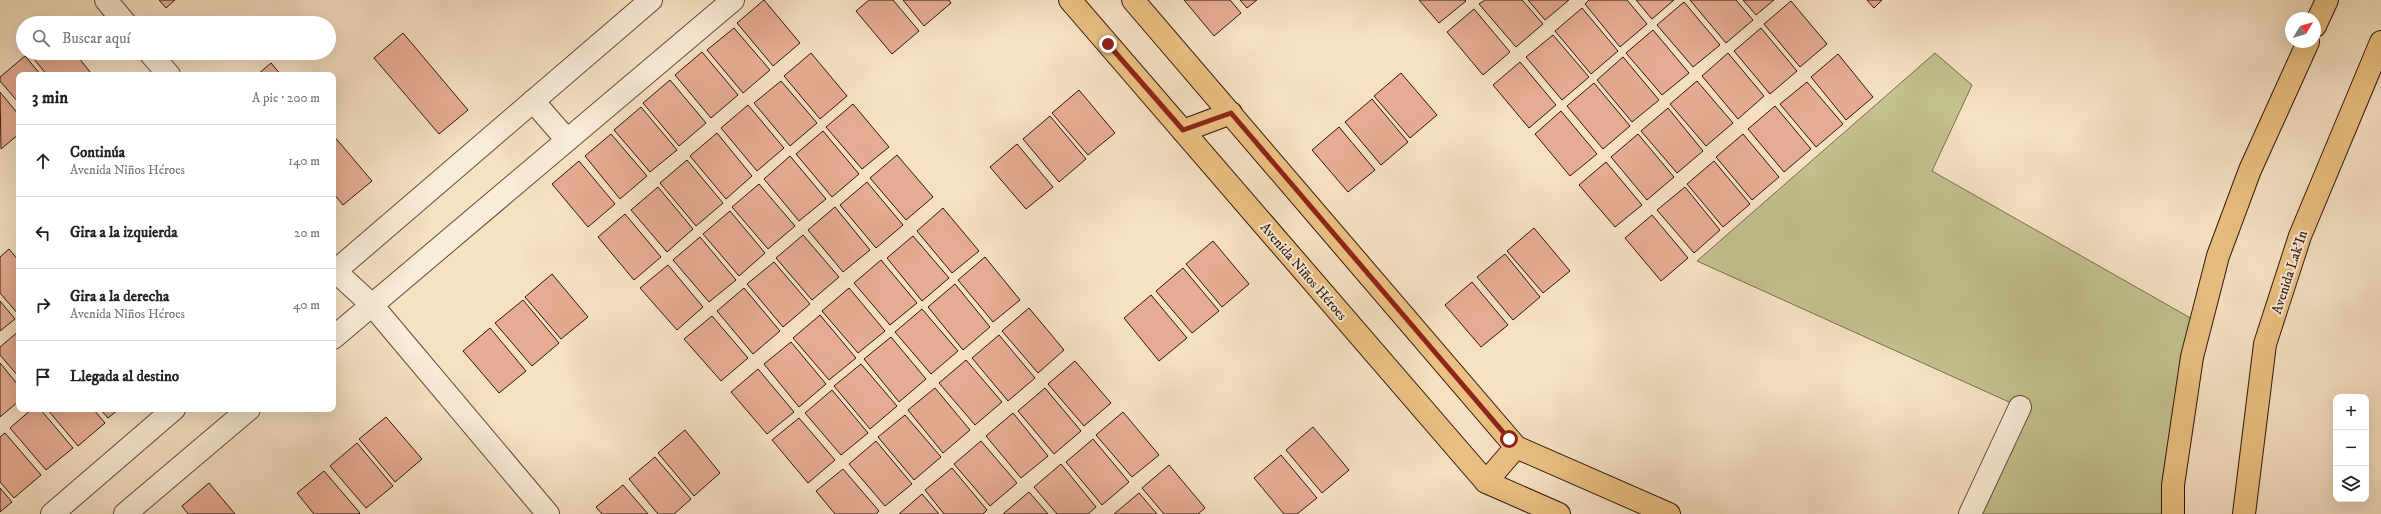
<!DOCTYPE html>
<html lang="es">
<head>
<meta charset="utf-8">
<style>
  body { margin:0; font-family:"IM FELL DW Pica",serif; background:#f2f2f2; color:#222 }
  .controls { position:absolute; right:12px; bottom:12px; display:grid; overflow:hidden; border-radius:8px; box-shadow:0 4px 16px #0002 }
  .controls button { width:36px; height:36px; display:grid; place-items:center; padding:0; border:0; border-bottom:1px solid #e0e0e0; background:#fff; color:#222; font:20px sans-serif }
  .compass { position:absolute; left:2285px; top:12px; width:36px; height:36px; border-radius:50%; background:#fff; box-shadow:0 4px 16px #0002; rotate:52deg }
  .stop { position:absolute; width:12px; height:12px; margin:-9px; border:3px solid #8f2418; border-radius:50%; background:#fff }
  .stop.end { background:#8f2418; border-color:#fff; box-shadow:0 1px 4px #0008 }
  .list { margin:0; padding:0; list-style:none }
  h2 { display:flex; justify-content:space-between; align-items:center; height:52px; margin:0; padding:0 16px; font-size:17px }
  h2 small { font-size:13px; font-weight:400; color:#767676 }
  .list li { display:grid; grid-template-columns:26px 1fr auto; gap:12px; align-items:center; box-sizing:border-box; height:72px; padding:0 16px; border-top:1px solid #e0e0e0 }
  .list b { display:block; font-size:15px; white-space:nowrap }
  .list p { margin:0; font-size:13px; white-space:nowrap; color:#767676 }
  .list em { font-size:13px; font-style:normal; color:#767676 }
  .icon { flex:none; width:22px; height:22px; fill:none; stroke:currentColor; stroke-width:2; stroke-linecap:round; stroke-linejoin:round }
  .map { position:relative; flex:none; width:2381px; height:514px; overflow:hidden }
  .search { position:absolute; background:#fff; box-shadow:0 4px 16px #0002; left:16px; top:16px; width:320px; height:44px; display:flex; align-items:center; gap:10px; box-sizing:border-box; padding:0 14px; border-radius:22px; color:#767676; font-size:15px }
  .panel { position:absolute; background:#fff; box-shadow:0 4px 16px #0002; left:16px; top:72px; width:320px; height:340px; border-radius:8px }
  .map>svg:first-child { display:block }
</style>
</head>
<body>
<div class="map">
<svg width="2381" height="514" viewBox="0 0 2381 514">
  <rect width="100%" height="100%" fill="#f6e1c3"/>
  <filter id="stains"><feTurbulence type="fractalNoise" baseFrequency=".005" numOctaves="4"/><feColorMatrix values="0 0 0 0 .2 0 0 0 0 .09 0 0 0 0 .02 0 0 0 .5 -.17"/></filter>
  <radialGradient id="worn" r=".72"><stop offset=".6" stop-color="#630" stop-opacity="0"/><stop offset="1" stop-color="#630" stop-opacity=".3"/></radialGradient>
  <path fill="#c3c18f" stroke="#7a6c4d" d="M 1935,53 L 1972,85 L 1932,171 L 2201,324 L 2173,514 L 1970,514 L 2020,407 L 1697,261 Z"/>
  <g fill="#e7ad94" stroke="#30160b">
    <path d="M 159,0 L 175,0 L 166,8 Z"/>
    <path d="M 764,0 L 800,43 L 773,66 L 737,23 Z"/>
    <path d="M 869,0 L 893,0 L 919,31 L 892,54 L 856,11 Z"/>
    <path d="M 903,0 L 949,0 L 951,3 L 924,26 Z"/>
    <path d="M 1184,0 L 1230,0 L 1241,13 L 1214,36 Z"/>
    <path d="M 1240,0 L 1257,0 L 1247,8 Z"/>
    <path d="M 1419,0 L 1465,0 L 1466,1 L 1439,23 Z"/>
    <path d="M 1485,0 L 1522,0 L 1543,24 L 1516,47 L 1479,4 Z"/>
    <path d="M 1528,0 L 1569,0 L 1545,20 Z"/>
    <path d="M 1589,0 L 1627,0 L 1647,24 L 1620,47 L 1585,4 Z"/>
    <path d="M 1636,0 L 1674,0 L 1652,19 Z"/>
    <path d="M 1690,0 L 1736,0 L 1753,20 L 1726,43 Z"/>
    <path d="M 1743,0 L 1774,0 L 1756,15 Z"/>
    <path d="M 1867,0 L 1882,0 L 1874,8 Z"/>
    <path d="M 1791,1 L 1827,44 L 1800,67 L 1764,24 Z"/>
    <path d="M 1684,2 L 1720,45 L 1693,67 L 1657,25 Z"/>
    <path d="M 1582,8 L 1618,51 L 1591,74 L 1555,31 Z"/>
    <path d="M 1474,9 L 1510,52 L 1483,75 L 1447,32 Z"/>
    <path d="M 734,28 L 770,70 L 743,93 L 707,50 Z"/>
    <path d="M 1761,28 L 1797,71 L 1770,94 L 1734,51 Z"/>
    <path d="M 1653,30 L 1689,73 L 1662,95 L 1626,53 Z"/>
    <path d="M 403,33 L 468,110 L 439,134 L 374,58 Z"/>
    <path d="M 1553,35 L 1589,77 L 1562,100 L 1526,57 Z"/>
    <path d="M 702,52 L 738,95 L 711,118 L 675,75 Z"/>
    <path d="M 29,53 L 75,53 L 90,72 L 87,75 L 47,75 Z"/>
    <path d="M 811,53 L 847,96 L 820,119 L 784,76 Z"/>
    <path d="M 1728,53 L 1764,96 L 1738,119 L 1702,76 Z"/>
    <path d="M 1838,54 L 1873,97 L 1846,120 L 1811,77 Z"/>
    <path d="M 25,56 L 41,75 L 19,75 L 19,103 L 0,81 L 0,77 Z"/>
    <path d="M 1623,57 L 1659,100 L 1632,122 L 1597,80 Z"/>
    <path d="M 1520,62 L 1556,105 L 1529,128 L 1493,85 Z"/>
    <path d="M 271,63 L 281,75 L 257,75 Z"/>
    <path d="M 1401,73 L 1437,115 L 1410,138 L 1374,96 Z"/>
    <path d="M 670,80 L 706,123 L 679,146 L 643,103 Z"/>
    <path d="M 781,81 L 817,123 L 790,146 L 754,103 Z"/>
    <path d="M 1697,81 L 1733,123 L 1706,146 L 1670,104 Z"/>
    <path d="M 1807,82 L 1843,124 L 1816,147 L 1780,104 Z"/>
    <path d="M 1594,83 L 1630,126 L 1603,149 L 1567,106 Z"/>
    <path d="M 1079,90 L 1115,133 L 1088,155 L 1052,113 Z"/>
    <path d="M 0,92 L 19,115 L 19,134 L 1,149 Z"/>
    <path d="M 1372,99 L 1408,142 L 1381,165 L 1345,122 Z"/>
    <path d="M 853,104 L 889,147 L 862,169 L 826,127 Z"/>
    <path d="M 748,105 L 784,148 L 757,171 L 721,128 Z"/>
    <path d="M 1775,106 L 1811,149 L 1784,172 L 1748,129 Z"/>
    <path d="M 641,107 L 677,150 L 650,172 L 614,130 Z"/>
    <path d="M 1668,108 L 1703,151 L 1677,173 L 1641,131 Z"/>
    <path d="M 1561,111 L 1597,154 L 1570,176 L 1535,134 Z"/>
    <path d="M 1050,116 L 1086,159 L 1059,182 L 1023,139 Z"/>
    <path d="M 1339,127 L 1375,170 L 1348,192 L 1312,150 Z"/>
    <path d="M 823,131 L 859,174 L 832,197 L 796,154 Z"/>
    <path d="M 717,133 L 752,176 L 726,199 L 690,156 Z"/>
    <path d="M 611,134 L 647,176 L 620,199 L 585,156 Z"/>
    <path d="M 1638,134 L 1674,177 L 1647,200 L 1611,157 Z"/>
    <path d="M 1743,134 L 1779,177 L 1752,200 L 1716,157 Z"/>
    <path d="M 333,135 L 372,181 L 343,205 L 333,193 Z"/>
    <path d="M 1017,144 L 1053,187 L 1026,209 L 990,167 Z"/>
    <path d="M 897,155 L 933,197 L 906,220 L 870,178 Z"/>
    <path d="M 790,156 L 826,199 L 799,221 L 764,179 Z"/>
    <path d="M 687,160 L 723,203 L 696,226 L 660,183 Z"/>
    <path d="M 579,161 L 615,204 L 588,227 L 552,184 Z"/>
    <path d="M 1714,161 L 1750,204 L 1723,227 L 1687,184 Z"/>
    <path d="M 1606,162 L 1642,205 L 1615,227 L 1579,185 Z"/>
    <path d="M 867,182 L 903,225 L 876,248 L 840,205 Z"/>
    <path d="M 759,184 L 795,226 L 768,249 L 732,207 Z"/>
    <path d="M 658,187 L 693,229 L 667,252 L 631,210 Z"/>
    <path d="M 1685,187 L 1720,230 L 1694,253 L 1657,210 Z"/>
    <path d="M 835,207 L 870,250 L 843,272 L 808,230 Z"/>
    <path d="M 943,208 L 979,251 L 952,273 L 917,231 Z"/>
    <path d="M 730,211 L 765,253 L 739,276 L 703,234 Z"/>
    <path d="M 625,214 L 661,257 L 634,280 L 598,237 Z"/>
    <path d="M 1652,215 L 1688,258 L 1661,281 L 1625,238 Z"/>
    <path d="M 1534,228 L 1570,271 L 1543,293 L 1507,251 Z"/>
    <path d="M 803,235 L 839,277 L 812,300 L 776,258 Z"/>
    <path d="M 913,236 L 949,278 L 922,301 L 887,258 Z"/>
    <path d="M 700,237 L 736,280 L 709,302 L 673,260 Z"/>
    <path d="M 1213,241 L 1249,284 L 1222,307 L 1186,264 Z"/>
    <path d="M 9,249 L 19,261 L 18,314 L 0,293 L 0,257 Z"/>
    <path d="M 1505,254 L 1540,297 L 1513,320 L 1477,277 Z"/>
    <path d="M 985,257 L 1020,300 L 993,322 L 958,280 Z"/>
    <path d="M 881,260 L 917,303 L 890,325 L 854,283 Z"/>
    <path d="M 774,262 L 810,304 L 783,327 L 747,284 Z"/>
    <path d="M 668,265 L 703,307 L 677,330 L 640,288 Z"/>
    <path d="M 1183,268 L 1219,311 L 1192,333 L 1156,291 Z"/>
    <path d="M 552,274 L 588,317 L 561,339 L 525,297 Z"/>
    <path d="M 1472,282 L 1508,325 L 1481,347 L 1445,305 Z"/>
    <path d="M 955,284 L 990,327 L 963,350 L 928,307 Z"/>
    <path d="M 744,288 L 780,331 L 753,354 L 717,311 Z"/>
    <path d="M 849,288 L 885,331 L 858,353 L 822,311 Z"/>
    <path d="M 1151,295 L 1187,338 L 1159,361 L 1124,318 Z"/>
    <path d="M 523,300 L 559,343 L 532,366 L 495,323 Z"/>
    <path d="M 0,301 L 15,319 L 0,331 Z"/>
    <path d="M 1029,308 L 1064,350 L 1038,373 L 1002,331 Z"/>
    <path d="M 922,309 L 958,351 L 931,374 L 895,332 Z"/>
    <path d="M 820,315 L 856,358 L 829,380 L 793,338 Z"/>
    <path d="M 712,316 L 748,358 L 721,381 L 684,339 Z"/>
    <path d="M 490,328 L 526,371 L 499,393 L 463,351 Z"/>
    <path d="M 19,331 L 19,377 L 0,355 L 0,347 Z"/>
    <path d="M 999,335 L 1035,378 L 1008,401 L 972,358 Z"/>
    <path d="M 891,337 L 926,379 L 899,402 L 864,359 Z"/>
    <path d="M 791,342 L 826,384 L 799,407 L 764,364 Z"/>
    <path d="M 966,360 L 1002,402 L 975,425 L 939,383 Z"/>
    <path d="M 1075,361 L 1111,403 L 1084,426 L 1048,384 Z"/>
    <path d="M 0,363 L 19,386 L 19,401 L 0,417 Z"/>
    <path d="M 861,364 L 897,406 L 870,429 L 834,386 Z"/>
    <path d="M 758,369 L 794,412 L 767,434 L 731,392 Z"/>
    <path d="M 935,388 L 970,430 L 943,453 L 908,410 Z"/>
    <path d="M 1045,388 L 1081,431 L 1054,454 L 1018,411 Z"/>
    <path d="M 832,390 L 868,433 L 841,455 L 805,413 Z"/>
    <path d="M 32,409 L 40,409 L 73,448 L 46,470 L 10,428 Z"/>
    <path d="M 47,409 L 93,409 L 105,423 L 78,446 Z"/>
    <path d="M 100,409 L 119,409 L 108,418 Z"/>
    <path d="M 1123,412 L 1159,455 L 1132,477 L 1096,435 Z"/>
    <path d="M 1013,413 L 1048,456 L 1021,478 L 986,436 Z"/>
    <path d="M 905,415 L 941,457 L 914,480 L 878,437 Z"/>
    <path d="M 386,417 L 422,459 L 395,482 L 359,439 Z"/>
    <path d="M 799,418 L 835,460 L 808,483 L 772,440 Z"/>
    <path d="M 1313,427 L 1349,470 L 1322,493 L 1286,450 Z"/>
    <path d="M 685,430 L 720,473 L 694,496 L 658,453 Z"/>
    <path d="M 5,433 L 41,475 L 14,498 L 0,482 L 0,437 Z"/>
    <path d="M 1093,439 L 1129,482 L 1102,505 L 1066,462 Z"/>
    <path d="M 876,441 L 912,484 L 885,506 L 849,464 Z"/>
    <path d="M 981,441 L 1017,483 L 990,506 L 954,464 Z"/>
    <path d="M 357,443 L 393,486 L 366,508 L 330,466 Z"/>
    <path d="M 1281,455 L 1317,498 L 1297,514 L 1284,514 L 1254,478 Z"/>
    <path d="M 655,457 L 691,499 L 674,514 L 658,514 L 629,479 Z"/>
    <path d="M 1061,464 L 1096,507 L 1088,514 L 1057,514 L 1034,487 Z"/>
    <path d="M 1169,465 L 1205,508 L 1198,514 L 1164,514 L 1142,488 Z"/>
    <path d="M 952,468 L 987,510 L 983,514 L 944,514 L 925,490 Z"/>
    <path d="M 843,469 L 879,511 L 876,514 L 835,514 L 816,491 Z"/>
    <path d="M 324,471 L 360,513 L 359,514 L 314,514 L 297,493 Z"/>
    <path d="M 209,483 L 235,514 L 188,514 L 182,506 Z"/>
    <path d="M 623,485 L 648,514 L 602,514 L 596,507 Z"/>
    <path d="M 0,488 L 12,502 L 0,512 Z"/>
    <path d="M 1029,492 L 1048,514 L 1003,514 Z"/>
    <path d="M 1139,493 L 1157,514 L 1114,514 Z"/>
    <path d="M 922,494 L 939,514 L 899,514 Z"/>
  </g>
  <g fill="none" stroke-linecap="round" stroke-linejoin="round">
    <defs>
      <g id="minor">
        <path d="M 106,0 L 125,23"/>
        <path d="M 150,53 L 169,75"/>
        <path d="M 533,101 L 567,140"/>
        <path d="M 333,269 L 372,305 L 548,514"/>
        <path d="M 333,273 L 651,0"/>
        <path d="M 333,338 L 733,0"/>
        <path d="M 52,514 L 174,409"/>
        <path d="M 125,514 L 249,409"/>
        <path d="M 1970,514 L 2020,407"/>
      </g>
      <g id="major">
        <path d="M 1070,0 L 1486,482 L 1559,514"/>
        <path d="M 1133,0 L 1516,447 L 1669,514"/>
        <path d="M 2315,26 L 2327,0"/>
        <path d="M 1183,131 L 1231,113"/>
        <path d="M 1486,482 L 1516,447"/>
        <path d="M 2173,514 L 2173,485 L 2192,357 L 2218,256 L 2250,170 L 2308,42"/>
        <path d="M 2244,514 L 2265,344 L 2300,236 L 2381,42"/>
      </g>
    </defs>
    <use href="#minor" stroke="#624939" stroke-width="24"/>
    <use href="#major" stroke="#30160b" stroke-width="24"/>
    <use href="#minor" stroke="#f9ecd8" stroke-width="22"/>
    <use href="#major" stroke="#ebc082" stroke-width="22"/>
  </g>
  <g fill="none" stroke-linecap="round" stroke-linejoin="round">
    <path stroke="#8f2418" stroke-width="5" d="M 1108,44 L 1183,130 L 1231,113 L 1509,439"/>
  </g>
  <g text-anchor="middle" stroke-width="4" stroke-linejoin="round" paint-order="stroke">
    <g font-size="14" fill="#30160b" stroke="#f9ecd8">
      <text transform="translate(1304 271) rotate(49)" y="5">Avenida Niños Héroes</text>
      <text transform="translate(2289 272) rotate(-72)" y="5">Avenida Lak'In</text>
    </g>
  </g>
  <rect width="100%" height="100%" filter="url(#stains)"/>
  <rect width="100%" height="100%" fill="url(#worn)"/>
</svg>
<div class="controls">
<button>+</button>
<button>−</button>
<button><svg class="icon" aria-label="layers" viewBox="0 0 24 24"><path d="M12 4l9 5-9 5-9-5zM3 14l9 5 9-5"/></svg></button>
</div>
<svg class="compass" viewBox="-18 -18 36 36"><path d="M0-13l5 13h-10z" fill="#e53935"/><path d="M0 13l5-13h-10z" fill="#767676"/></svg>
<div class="stop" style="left:1509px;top:439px"></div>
<div class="stop end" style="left:1108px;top:44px"></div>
<div class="search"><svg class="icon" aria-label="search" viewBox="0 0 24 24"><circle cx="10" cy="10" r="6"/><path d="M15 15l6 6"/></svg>Buscar aquí</div>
<section class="panel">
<h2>3 min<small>A pie · 200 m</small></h2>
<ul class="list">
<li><svg class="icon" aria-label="ahead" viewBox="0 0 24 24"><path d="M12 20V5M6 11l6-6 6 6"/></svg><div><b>Continúa</b><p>Avenida Niños Héroes</p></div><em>140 m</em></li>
<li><svg class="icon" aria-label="left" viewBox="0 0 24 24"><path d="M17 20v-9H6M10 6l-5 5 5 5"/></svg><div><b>Gira a la izquierda</b></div><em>20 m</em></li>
<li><svg class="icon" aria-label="right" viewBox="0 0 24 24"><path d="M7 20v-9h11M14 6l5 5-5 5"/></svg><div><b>Gira a la derecha</b><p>Avenida Niños Héroes</p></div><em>40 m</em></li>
<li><svg class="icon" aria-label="arrive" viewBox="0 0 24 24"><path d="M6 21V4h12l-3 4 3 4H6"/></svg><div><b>Llegada al destino</b></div></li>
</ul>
</section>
</div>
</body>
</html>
